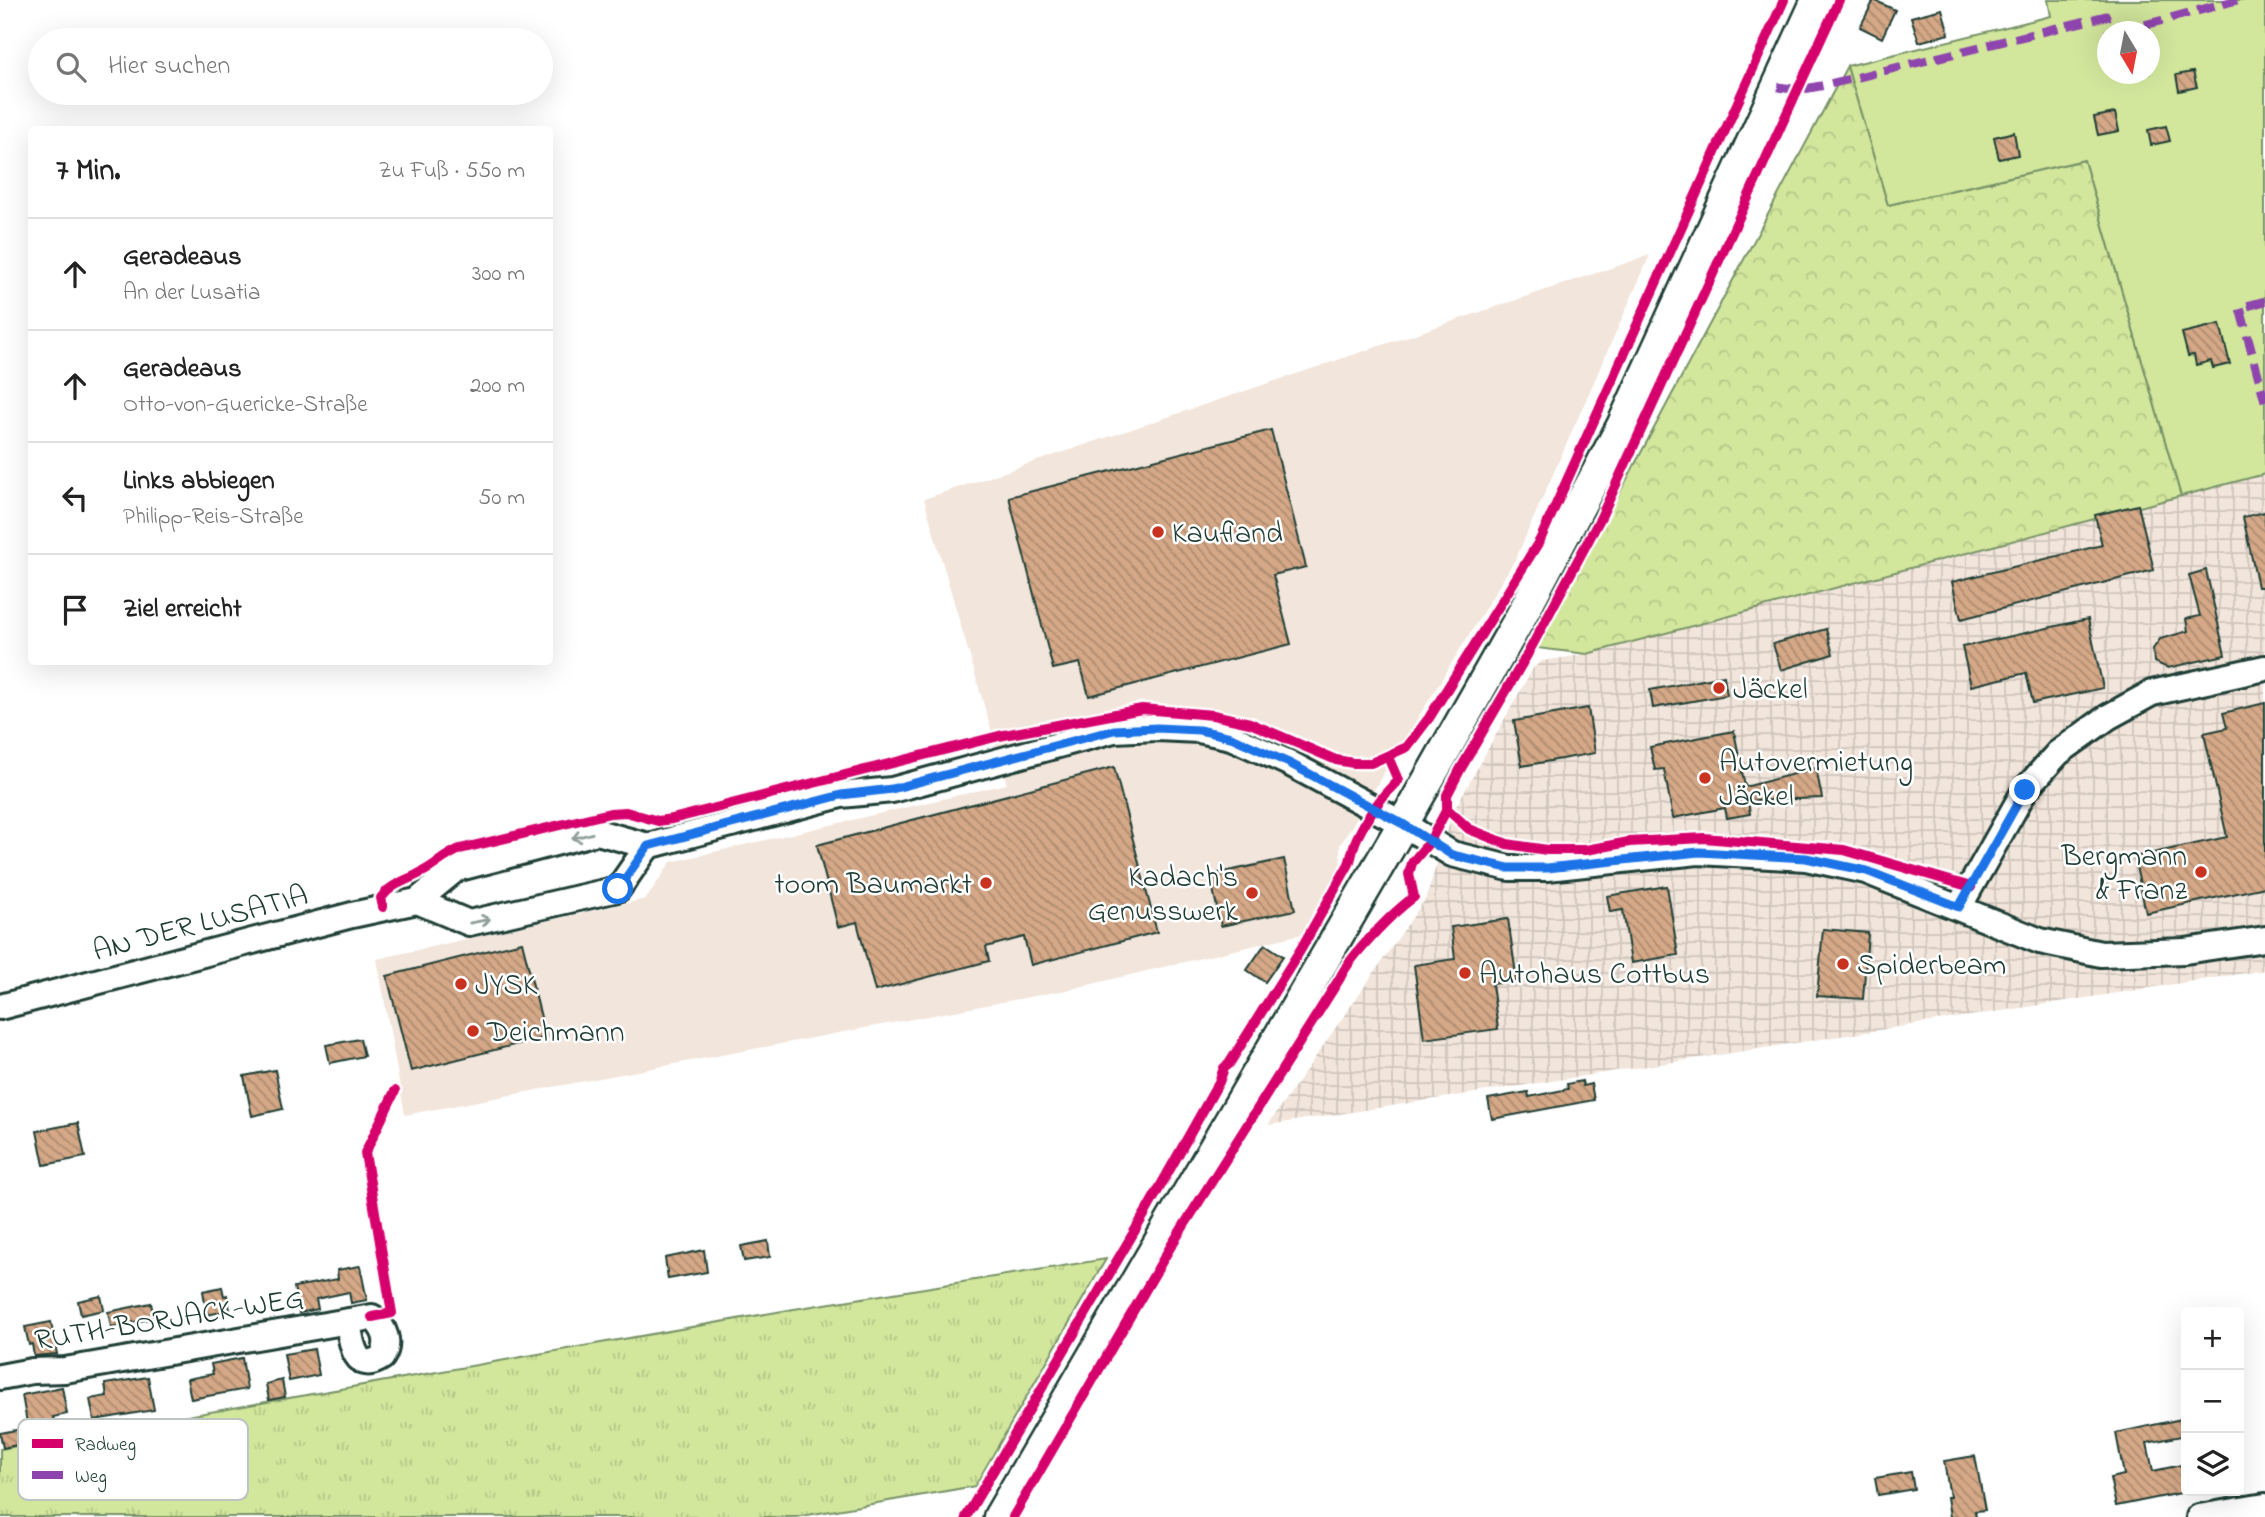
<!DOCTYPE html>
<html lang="de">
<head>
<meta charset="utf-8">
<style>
  body { margin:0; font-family:"Indie Flower",sans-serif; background:#f6f6f6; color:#222 }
  .controls { position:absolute; right:21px; bottom:21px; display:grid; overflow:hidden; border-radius:7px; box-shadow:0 7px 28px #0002 }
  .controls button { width:63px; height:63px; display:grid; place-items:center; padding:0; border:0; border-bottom:2px solid #e0e0e0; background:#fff; color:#222; font:35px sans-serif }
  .compass { position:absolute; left:2097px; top:21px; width:63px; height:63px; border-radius:50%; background:#fff; box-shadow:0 7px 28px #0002; rotate:170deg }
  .stop { position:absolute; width:21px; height:21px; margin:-16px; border:5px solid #1a73e8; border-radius:50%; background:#fff }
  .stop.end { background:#1a73e8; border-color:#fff; box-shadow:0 2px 7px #0008 }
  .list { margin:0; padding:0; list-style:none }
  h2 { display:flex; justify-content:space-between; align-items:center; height:91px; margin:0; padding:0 28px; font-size:30px }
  h2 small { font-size:23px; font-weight:400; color:#767676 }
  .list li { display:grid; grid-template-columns:46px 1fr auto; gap:21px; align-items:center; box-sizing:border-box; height:112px; padding:0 28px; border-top:2px solid #e0e0e0 }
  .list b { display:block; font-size:26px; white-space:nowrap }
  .list p { margin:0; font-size:23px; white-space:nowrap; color:#767676 }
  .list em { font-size:23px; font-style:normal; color:#767676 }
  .icon { flex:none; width:38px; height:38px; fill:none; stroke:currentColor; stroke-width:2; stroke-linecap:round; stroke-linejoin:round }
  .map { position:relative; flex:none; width:2265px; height:1517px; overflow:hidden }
  .search { position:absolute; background:#fff; box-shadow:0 7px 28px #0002; left:28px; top:28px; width:525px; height:77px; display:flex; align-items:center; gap:18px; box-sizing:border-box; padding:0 24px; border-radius:38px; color:#767676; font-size:26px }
  .panel { position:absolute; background:#fff; box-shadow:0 7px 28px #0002; left:28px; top:126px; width:525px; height:539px; border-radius:7px }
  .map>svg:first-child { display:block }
</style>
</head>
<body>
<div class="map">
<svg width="2265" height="1517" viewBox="0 0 2265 1517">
  <defs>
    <pattern id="industrial-grid" width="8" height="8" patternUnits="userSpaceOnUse" patternTransform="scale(1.75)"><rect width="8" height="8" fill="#f2e5db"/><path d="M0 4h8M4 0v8" fill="none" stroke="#cfc5bd"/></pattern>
    <pattern id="grass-tufts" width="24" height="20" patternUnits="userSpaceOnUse" patternTransform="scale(1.75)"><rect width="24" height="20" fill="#d2e79c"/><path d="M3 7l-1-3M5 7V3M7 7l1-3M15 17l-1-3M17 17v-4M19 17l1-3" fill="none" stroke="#b4c787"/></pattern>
    <pattern id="forest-crowns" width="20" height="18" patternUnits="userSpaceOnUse" patternTransform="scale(1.75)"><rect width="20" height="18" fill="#d2e79c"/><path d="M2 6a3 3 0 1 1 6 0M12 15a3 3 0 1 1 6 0" fill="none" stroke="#b4c787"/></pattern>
    <pattern id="building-back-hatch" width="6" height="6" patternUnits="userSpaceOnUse" patternTransform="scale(1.75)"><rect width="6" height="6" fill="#d5a887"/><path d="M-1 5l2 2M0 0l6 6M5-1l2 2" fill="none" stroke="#ac8a6f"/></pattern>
  </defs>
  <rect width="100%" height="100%" fill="#fff"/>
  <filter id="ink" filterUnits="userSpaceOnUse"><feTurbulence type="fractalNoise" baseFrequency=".0143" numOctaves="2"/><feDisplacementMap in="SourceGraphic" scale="14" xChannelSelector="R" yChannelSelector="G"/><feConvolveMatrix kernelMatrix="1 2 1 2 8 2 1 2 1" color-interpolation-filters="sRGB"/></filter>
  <g filter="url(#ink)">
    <path fill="#f2e5db" d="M 1650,255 L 1516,558 L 1340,845 L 1341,870 L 1306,933 L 1071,989 L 405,1115 L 377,959 L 646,899 L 671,862 L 1007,784 L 924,499 Z"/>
    <path fill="url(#industrial-grid)" d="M 2265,474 L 2265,970 L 1268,1125 L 1426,898 L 1453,812 L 1533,668 L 1542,661 L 1587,654 Z"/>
    <path fill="url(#grass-tufts)" stroke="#789268" stroke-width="2" d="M 1106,1259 L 975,1486 L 796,1517 L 0,1517 L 0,1449 L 794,1309 Z"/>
    <path fill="url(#forest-crowns)" stroke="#789268" stroke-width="2" d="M 1847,66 L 1888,205 L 2084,160 L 2181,496 L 1587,654 L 1537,648 Z"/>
    <path fill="#d2e79c" stroke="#789268" stroke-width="2" fill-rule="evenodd" d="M 2048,0 L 2265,0 L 2265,474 L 2181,496 L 2084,160 L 1888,205 L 1847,66 L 2051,16 ZM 2108,32 L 2150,32 L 2150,74 L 2108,74 Z"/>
    <g fill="url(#building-back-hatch)" stroke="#1f3d34" stroke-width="2">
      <path d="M 1874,0 L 1895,10 L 1882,38 L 1860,27 Z"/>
      <path d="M 1942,9 L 1949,34 L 1919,42 L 1911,17 Z"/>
      <path d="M 2193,72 L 2197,87 L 2179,91 L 2176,75 Z"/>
      <path d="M 2115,113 L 2119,131 L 2098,135 L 2094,117 Z"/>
      <path d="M 2166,126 L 2170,141 L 2151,145 L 2148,130 Z"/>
      <path d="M 2014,132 L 2018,155 L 1999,159 L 1994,137 Z"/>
      <path d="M 2220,324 L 2230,364 L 2213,368 L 2211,361 L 2196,365 L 2194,355 L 2188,356 L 2182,333 Z"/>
      <path d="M 1271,430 L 1306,567 L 1273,575 L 1291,644 L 1089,696 L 1080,663 L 1053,669 L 1009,497 Z"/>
      <path d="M 2138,505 L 2154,570 L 1961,619 L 1952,582 L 2102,545 L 2095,515 Z"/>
      <path d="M 2265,512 L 2265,587 L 2258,587 L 2243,517 Z"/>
      <path d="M 2206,570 L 2225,655 L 2168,668 L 2154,662 L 2153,649 L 2160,639 L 2188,631 L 2186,619 L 2200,616 L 2189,575 Z"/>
      <path d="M 2088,619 L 2103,688 L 2033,703 L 2026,673 L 1971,686 L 1962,647 Z"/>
      <path d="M 1826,629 L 1833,654 L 1781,670 L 1773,644 Z"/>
      <path d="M 1724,676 L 1727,695 L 1653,708 L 1650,690 Z"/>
      <path d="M 2265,703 L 2265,887 L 2146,913 L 2134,857 L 2227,837 L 2204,733 L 2227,728 L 2223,713 Z"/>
      <path d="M 1588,708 L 1595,753 L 1522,766 L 1514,721 Z"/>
      <path d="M 1734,731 L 1745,787 L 1816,768 L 1822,798 L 1748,801 L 1750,814 L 1727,818 L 1725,808 L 1673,818 L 1664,769 L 1655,770 L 1650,747 Z"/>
      <path d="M 1114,767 L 1157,932 L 1031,965 L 1024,937 L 986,947 L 989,961 L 875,991 L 857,922 L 838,927 L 817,845 Z"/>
      <path d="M 1284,859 L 1295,910 L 1221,926 L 1210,875 Z"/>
      <path d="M 1667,886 L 1678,955 L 1631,963 L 1623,910 L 1610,912 L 1607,896 Z"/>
      <path d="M 1508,919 L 1517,981 L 1492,984 L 1498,1029 L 1424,1039 L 1414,965 L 1455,959 L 1451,927 Z"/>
      <path d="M 1823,929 L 1868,933 L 1863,999 L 1817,996 Z"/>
      <path d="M 522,942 L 546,1037 L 411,1071 L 387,976 Z"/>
      <path d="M 1265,944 L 1283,956 L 1265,982 L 1247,970 Z"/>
      <path d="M 360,1039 L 364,1056 L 330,1063 L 326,1045 Z"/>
      <path d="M 275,1070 L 283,1109 L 252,1116 L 244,1076 Z"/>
      <path d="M 1582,1081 L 1583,1086 L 1591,1084 L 1594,1100 L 1492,1119 L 1488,1099 L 1528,1092 L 1529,1097 L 1568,1089 L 1567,1084 Z"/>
      <path d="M 78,1123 L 85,1157 L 44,1165 L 37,1131 Z"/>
      <path d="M 768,1241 L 770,1257 L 744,1261 L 741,1246 Z"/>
      <path d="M 704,1250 L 707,1272 L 668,1279 L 665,1258 Z"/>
      <path d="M 360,1266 L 367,1300 L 351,1303 L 349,1292 L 316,1299 L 318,1309 L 299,1313 L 294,1287 L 338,1279 L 337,1270 Z"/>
      <path d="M 222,1287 L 224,1296 L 227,1295 L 230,1310 L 207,1315 L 203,1291 Z"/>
      <path d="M 101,1296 L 104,1310 L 81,1315 L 78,1301 Z"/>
      <path d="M 151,1303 L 154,1318 L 111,1327 L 108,1312 Z"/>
      <path d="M 51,1322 L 57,1354 L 34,1356 L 32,1344 L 29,1345 L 25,1327 Z"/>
      <path d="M 314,1349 L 319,1375 L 289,1381 L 284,1354 Z"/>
      <path d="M 242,1358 L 247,1389 L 191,1399 L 187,1379 L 213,1374 L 211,1364 Z"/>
      <path d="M 148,1377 L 154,1410 L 94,1420 L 90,1399 L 107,1396 L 105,1384 Z"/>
      <path d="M 282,1380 L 285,1397 L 269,1400 L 266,1384 Z"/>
      <path d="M 62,1387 L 67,1414 L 53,1417 L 56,1429 L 29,1434 L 22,1395 Z"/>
      <path d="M 2186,1418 L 2186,1435 L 2147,1443 L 2153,1471 L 2186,1464 L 2186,1492 L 2116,1506 L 2110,1478 L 2124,1475 L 2116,1433 Z"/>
      <path d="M 27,1428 L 30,1442 L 3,1448 L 0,1433 Z"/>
      <path d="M 1975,1456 L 1985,1510 L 1975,1511 L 1976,1517 L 1950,1517 L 1947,1497 L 1950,1497 L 1944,1461 Z"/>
      <path d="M 1911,1472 L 1914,1489 L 1878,1495 L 1875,1478 Z"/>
    </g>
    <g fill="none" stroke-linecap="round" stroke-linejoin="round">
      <defs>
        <g id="minor">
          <path d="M 417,901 L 469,923 L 618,889 L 648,846"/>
          <path d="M 1959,907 L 2025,790 L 2058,753 L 2108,717 L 2152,693 L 2265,668"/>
          <path d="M 0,1007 L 352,915 L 417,901 L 456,869 L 597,832 L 648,846 L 841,795 L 892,790 L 1114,730 L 1157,728 L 1199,730 L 1231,737 L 1289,763 L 1403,824 L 1452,854 L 1509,868 L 1547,868 L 1698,852 L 1806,858 L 1866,871 L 2040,941 L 2101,954 L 2185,951 L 2265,939"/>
          <path d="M 0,1377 L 32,1371 L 65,1370 L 372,1317 C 385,1327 391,1343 382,1357 C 354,1376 351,1340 348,1321"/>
          <path d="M 2199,1517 L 2265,1506"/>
        </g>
        <path id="major" d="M 999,1517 L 1403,824 L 1520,618 L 1622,426 L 1817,0"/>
      </defs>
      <use href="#minor" stroke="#1f3d34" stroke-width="30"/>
      <use href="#major" stroke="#1f3d34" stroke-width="35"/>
      <use href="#minor" stroke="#fff" stroke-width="24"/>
      <use href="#major" stroke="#fff" stroke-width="30"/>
      <g stroke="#8e44ad" stroke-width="9" stroke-dasharray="18 9" stroke-linecap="butt">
        <path d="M 2119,32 L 2237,0"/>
        <path d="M 1778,87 L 1799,90 L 1826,85 L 2106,16 L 2109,32"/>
        <path d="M 2265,301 L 2240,308 L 2265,401"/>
      </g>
      <defs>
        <g id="cycleway">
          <path d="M 1447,809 L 1469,829 L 1507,844 L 1547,850 L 1586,850 L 1629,842 L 1704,838 L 1844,850 L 1971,887"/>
          <path d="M 383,907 L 381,898 C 392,883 406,881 422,872 C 436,865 445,855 460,849 L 610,813 L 626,812 L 658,821 L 672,819 L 999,736 L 1142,709 L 1213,715 L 1250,723 L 1336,760 L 1353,763 L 1371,763 L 1407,747 L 1429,718 L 1540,540 L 1784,0"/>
          <path d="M 372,1317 L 392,1313 L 365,1153 L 395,1091"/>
          <path d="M 966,1517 L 1147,1210 L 1219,1082 L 1224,1068 L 1229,1064 L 1301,949 L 1349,864 C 1352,856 1353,846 1357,838 C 1367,816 1381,797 1398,780 L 1388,757"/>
          <path d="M 1013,1517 L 1171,1246 L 1340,978 C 1350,956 1393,912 1414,897 L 1409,874 L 1412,863 L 1430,841 L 1447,809 L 1447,795 L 1460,770 L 1527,655 L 1601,517 L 1839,0"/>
        </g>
      </defs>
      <use href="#cycleway" stroke="#fff" stroke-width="15"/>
      <use href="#cycleway" stroke="#d6006c" stroke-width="10"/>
    </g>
    <defs><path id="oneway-shaft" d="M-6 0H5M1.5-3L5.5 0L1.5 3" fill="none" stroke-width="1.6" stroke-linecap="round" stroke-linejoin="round" transform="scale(1.75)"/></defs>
    <g stroke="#8f9e9a">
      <use href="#oneway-shaft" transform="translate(582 836) rotate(165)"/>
      <use href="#oneway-shaft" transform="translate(480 921) rotate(-11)"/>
    </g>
  </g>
  <g fill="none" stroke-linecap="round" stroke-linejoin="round" filter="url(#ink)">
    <path stroke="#1a73e8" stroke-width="9" d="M 618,889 L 648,846 L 841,795 L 892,789 L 1114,730 L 1157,728 L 1199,730 L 1231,737 L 1289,763 L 1403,824 L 1452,855 L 1508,868 L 1547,868 L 1699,852 L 1806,858 L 1867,871 L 1959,907 L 2025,790"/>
  </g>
  <g fill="#c8321e" stroke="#fff" stroke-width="2.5">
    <circle cx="1158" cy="532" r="7"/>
    <circle cx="1719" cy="688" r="7"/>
    <circle cx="1705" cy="778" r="7"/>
    <circle cx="2201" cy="872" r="7"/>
    <circle cx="986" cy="883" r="7"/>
    <circle cx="1252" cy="893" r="7"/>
    <circle cx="1843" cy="964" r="7"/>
    <circle cx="1465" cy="973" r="7"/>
    <circle cx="461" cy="984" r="7"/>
    <circle cx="473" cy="1031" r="7"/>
  </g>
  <g text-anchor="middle" stroke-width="5" stroke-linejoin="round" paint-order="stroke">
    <g font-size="30" fill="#1f3d34" stroke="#fff" text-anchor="start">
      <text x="1172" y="542">Kaufland</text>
      <text x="1733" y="698">Jäckel</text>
      <text x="1719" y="771">Autovermietung<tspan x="1719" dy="34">Jäckel</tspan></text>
      <text x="2187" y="865" text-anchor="end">Bergmann<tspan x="2187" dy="34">&amp; Franz</tspan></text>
      <text x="1238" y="886" text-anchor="end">Kadach's<tspan x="1238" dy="34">Genusswerk</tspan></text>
      <text x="972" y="893" text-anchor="end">toom Baumarkt</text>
      <text x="1857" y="974">Spiderbeam</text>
      <text x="1479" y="983">Autohaus Cottbus</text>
      <text x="475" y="994">JYSK</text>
      <text x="487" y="1041">Deichmann</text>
    </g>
    <g font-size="30" fill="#1f3d34" stroke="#fff">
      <text transform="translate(200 922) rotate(-15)" y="10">AN DER LUSATIA</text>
      <text transform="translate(169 1318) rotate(-9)" y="10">RUTH-BORJACK-WEG</text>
    </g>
  </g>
  <rect x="18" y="1419" width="230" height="81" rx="10" fill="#fff" stroke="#bcc5c2" stroke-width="2"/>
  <rect x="32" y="1439" width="31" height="9" fill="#d6006c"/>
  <rect x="32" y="1471" width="31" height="8" fill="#8e44ad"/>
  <g font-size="19" fill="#1f3d34">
    <text x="75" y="1450">Radweg</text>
    <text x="75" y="1482">Weg</text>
  </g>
</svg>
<div class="controls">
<button>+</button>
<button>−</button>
<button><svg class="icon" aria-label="layers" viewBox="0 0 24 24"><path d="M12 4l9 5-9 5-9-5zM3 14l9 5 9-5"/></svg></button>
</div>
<svg class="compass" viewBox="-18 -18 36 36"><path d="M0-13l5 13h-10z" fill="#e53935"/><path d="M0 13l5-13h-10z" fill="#767676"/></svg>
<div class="stop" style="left:618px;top:889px"></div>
<div class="stop end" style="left:2025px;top:790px"></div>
<div class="search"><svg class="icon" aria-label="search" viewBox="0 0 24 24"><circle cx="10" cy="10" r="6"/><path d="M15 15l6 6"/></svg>Hier suchen</div>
<section class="panel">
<h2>7 Min.<small>Zu Fuß · 550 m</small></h2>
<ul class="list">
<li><svg class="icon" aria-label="ahead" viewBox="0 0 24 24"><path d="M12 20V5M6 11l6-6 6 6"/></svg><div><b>Geradeaus</b><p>An der Lusatia</p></div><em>300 m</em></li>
<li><svg class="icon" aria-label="ahead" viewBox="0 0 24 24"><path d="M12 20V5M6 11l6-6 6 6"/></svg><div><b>Geradeaus</b><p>Otto-von-Guericke-Straße</p></div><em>200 m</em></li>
<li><svg class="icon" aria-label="left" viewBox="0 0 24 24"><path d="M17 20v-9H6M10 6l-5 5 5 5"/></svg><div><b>Links abbiegen</b><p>Philipp-Reis-Straße</p></div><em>50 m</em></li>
<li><svg class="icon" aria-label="arrive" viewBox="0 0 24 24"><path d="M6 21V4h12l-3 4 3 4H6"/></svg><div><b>Ziel erreicht</b></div></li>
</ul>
</section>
</div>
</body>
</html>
